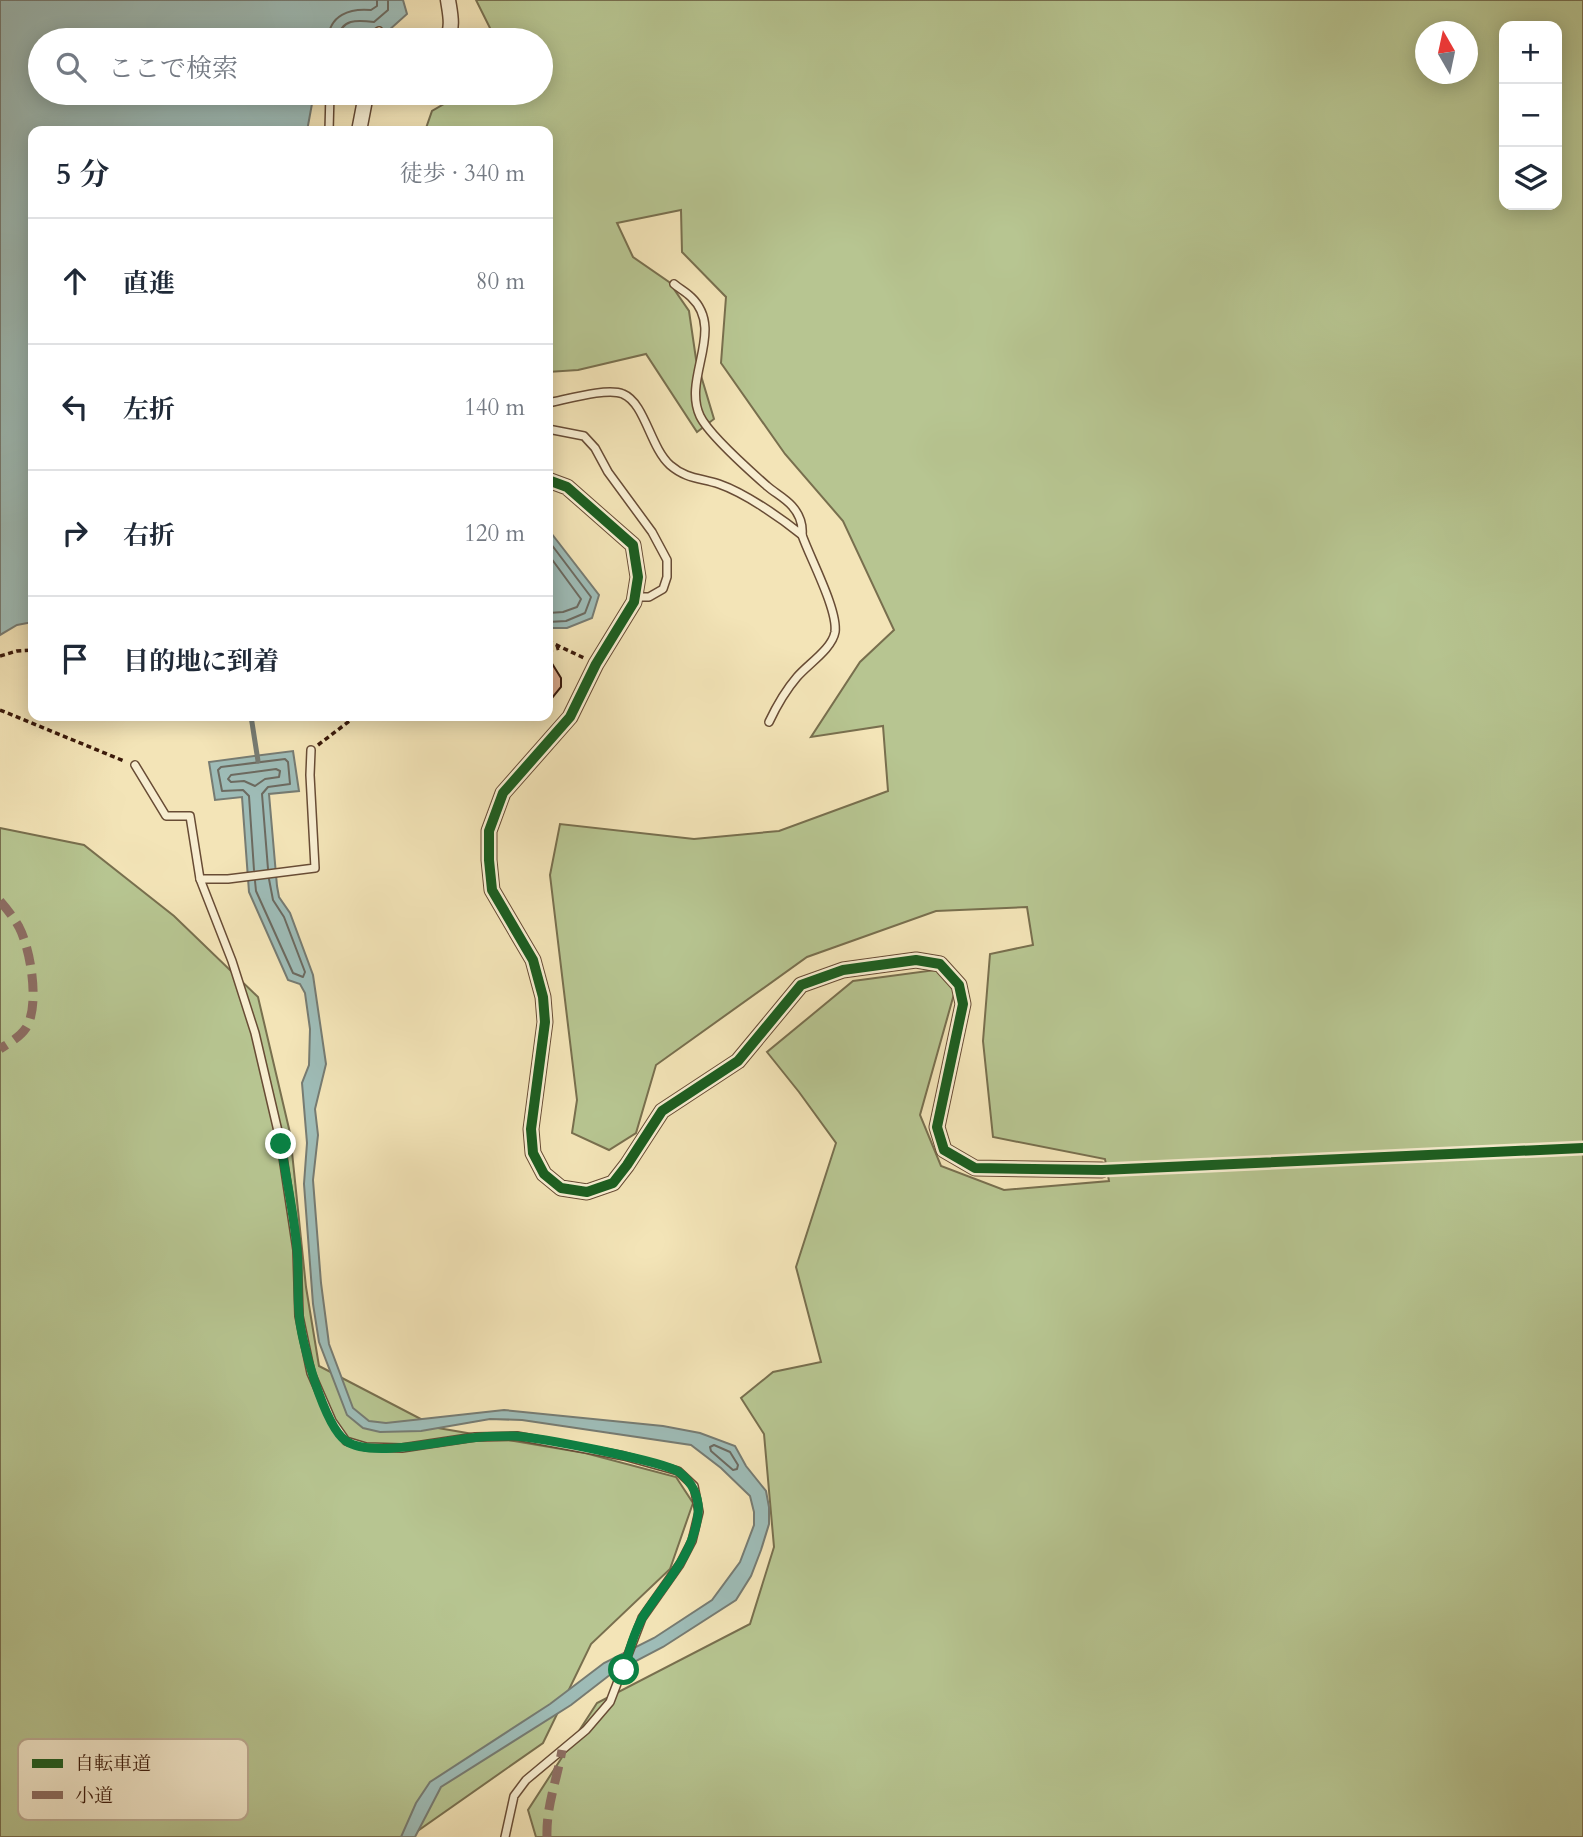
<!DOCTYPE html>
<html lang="ja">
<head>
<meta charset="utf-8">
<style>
  body { margin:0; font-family:Cardo,"Noto Serif JP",serif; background:#f2f2f3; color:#1f2937 }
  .controls { position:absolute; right:21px; top:21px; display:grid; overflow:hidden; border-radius:14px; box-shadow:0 4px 18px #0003 }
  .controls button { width:63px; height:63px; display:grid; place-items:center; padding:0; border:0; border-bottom:2px solid #e0e1e3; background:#fff; color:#1f2937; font:35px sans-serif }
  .compass { position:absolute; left:1415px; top:21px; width:63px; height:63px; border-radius:50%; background:#fff; box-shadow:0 4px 18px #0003; rotate:351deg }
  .stop { position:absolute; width:21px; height:21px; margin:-16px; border:5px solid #0b8043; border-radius:50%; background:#fff }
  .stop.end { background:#0b8043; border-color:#fff; box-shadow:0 2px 7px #0008 }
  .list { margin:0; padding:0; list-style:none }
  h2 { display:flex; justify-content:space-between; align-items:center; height:91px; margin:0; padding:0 28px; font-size:30px }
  h2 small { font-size:23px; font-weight:400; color:#747a83 }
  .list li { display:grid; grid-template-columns:46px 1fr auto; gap:21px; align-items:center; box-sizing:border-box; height:126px; padding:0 28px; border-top:2px solid #e0e1e3 }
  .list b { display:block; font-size:26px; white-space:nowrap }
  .list em { font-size:23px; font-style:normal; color:#747a83 }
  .icon { flex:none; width:38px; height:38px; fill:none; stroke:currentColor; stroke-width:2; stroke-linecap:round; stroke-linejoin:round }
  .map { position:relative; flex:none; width:1583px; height:1837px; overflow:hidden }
  .search { position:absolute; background:#fff; box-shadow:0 4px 18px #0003; left:28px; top:28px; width:525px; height:77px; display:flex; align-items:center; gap:18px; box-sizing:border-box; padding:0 24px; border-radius:38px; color:#747a83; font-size:26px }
  .panel { position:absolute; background:#fff; box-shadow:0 4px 18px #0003; left:28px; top:126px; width:525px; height:595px; border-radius:14px }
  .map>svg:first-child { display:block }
</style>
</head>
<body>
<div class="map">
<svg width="1583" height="1837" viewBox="0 0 1583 1837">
  <rect width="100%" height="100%" fill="#f3e4b7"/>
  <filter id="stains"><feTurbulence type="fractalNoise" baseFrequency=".00286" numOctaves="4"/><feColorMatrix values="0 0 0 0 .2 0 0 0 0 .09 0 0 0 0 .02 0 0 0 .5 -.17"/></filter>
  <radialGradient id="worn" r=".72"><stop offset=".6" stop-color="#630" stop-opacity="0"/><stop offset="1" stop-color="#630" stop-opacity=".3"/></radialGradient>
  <g fill="#b7c591" stroke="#786f4e" stroke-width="2" fill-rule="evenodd">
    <path d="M 476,0 L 1583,0 L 1583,1837 L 536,1837 L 528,1810 L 597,1703 L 750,1624 L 774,1547 L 764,1434 L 741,1398 L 773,1372 L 821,1362 L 796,1267 L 836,1143 L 799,1092 L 767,1052 L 853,981 L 950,968 L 954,994 L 920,1115 L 941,1166 L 1004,1190 L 1109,1181 L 1105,1159 L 993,1137 L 983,1041 L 990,954 L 1033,945 L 1027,907 L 936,911 L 807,957 L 656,1065 L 636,1133 L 609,1150 L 572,1133 L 577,1100 L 550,875 L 560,824 L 694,839 L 779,831 L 888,791 L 883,726 L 811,737 L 860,662 L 894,630 L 843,521 L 785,454 L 721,363 L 726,297 L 682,252 L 681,210 L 617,223 L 633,257 L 669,282 L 689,311 L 696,359 L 714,419 L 697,432 L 646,354 L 578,370 L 548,372 L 548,131 L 425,131 L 432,111 L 463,93 L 541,93 L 541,40 L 491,40 L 490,28 ZM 1504,26 L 1557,26 L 1557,205 L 1504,205 ZM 1426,32 L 1468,32 L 1468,74 L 1426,74 Z"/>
    <path d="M 0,828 L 84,845 L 174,916 L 258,997 L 290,1133 L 306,1287 L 319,1366 L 438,1428 L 585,1453 L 676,1477 L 693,1503 L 670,1569 L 591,1644 L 543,1743 L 409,1837 L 0,1837 Z"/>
  </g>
  <g fill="#9ebcb7" stroke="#767b72" stroke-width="2">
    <path d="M 0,0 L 403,0 L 407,14 L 378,40 L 367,40 L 360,35 L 346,40 L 40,40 L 40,93 L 314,93 L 307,131 L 33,131 L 33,622 L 17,625 L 0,635 Z"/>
    <path d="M 548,529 L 599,595 L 592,618 L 567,628 L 548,628 Z"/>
    <path d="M 293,751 L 299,791 L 269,794 L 277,886 L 279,897 L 290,913 L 313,975 L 326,1064 L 315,1109 L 318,1135 L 313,1180 L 321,1283 L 329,1344 L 353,1408 L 369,1421 L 386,1423 L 504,1410 L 663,1426 L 700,1433 L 735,1446 L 746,1466 L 766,1491 L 769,1507 L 769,1524 L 761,1550 L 751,1576 L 736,1600 L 663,1647 L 611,1674 L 571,1705 L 441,1787 L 415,1837 L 401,1837 L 416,1803 L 430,1782 L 550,1704 L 604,1663 L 654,1638 L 712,1600 L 740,1562 L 754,1525 L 754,1512 L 750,1496 L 721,1468 L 691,1445 L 522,1420 L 490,1419 L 421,1431 L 380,1432 L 363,1428 L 347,1415 L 319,1342 L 313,1304 L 304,1184 L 307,1143 L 302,1083 L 309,1065 L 310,1029 L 305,993 L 300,984 L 288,980 L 249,892 L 242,797 L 215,800 L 209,762 Z"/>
  </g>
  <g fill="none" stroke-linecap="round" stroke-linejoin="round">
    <g stroke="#6c6a60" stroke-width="2">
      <path d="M 328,40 C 329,15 350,8 371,10 L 377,6 L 377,0"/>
      <path d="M 338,40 C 340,18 358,20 374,22 L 388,10 L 388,0"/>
      <path d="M 548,540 L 591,597 L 585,613 L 566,621 L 548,622"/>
      <path d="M 548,554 L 581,599 L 577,607 L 563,612 L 548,613"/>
      <path d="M 276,769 L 280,771 L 279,777 L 265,779 L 255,786 L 244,781 L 231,782 L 228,779 L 231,775 Z"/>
      <path d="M 254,870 L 249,796 L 243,790 L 222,791 L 218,770 L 221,767 L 285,759 L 288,762 L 290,784 L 268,787 L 262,794 L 268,869"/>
      <path d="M 255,881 L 256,891 L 293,973 L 303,977 L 305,972 L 284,917 L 273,900 L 269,879"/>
      <path d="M 714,1445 L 730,1452 L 738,1465 L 737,1469 L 733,1470 L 711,1451 L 710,1447 Z"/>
    </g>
    <path stroke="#767b72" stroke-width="5" d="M 251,716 L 258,761"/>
  </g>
  <path fill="#e0ae8f" stroke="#3a190a" stroke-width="2" d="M 548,657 L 561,678 L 561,687 L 548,703 Z"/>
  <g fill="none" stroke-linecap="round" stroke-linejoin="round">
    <path stroke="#cebb94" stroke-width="14" stroke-dasharray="14 7" stroke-linecap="butt" d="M 1102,1170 L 1583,1148"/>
    <defs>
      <g id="service">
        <path d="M 365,40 L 379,31"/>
        <path d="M 329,131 L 330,93"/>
        <path d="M 548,403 C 565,400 607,387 623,394 C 645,403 650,447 670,465 C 686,479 701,478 719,484 C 745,493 781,518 802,535 C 803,524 800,515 792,506 C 785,498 775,493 767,486 C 750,471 709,435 700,416 C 682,378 726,330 691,297 C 686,292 680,289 674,284"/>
        <path d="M 548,429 L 584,436 L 595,448 L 608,472 L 652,532 L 667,560 L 667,577 L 663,589 L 649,597 L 635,597"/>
        <path d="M 769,722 C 777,705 785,691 797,677 C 808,664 832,649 835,632 C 838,610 810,558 802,535"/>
        <path d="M 311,750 L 310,775 L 315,868 L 228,879 L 200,879 L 232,961 L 255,1033 L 281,1144 L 297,1250 L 299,1316 L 311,1373 L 332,1421 L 346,1441 L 366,1447 L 402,1448 L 475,1437 L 517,1436 L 624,1456 L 678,1471 L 694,1486 L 699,1512 L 692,1541 L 680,1564 L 642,1618 L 610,1702 L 586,1730 L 526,1780 L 514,1796 L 505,1837"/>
        <path d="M 135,765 L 166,816 L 190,816 L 200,879"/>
      </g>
      <g id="minor">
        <path d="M 446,40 C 454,28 450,13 448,0"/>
        <path d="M 359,131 L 365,100 L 369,93"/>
        <path d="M 548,480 L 567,487 L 633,545 L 638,577 L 634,602 L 596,664 L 570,717 L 503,793 L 489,831 L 489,860 L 492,890 L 533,960 L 543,997 L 545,1022 L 531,1129 L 533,1153 L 544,1174 L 561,1188 L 587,1192 L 613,1183 L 627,1165 L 662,1111 L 738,1061 L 801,985 L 843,970 L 916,960 L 940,964 L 959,985 L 963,1004 L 937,1127 L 944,1150 L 975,1168 L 1102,1170"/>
      </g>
    </defs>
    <use href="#service" stroke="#684c35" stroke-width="10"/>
    <use href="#minor" stroke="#684c35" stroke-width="17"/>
    <g stroke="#3a190a" stroke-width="3.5" stroke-dasharray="5 3.5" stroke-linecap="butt">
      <path d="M 548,641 L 584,658"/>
      <path d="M 548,651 L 559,648"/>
      <path d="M 0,656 L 17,651 L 33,650"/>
      <path d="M 0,710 L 124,761"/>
      <path d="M 318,745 L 356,716"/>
    </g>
    <use href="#service" stroke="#f7edd0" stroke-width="7"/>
    <use href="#minor" stroke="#f7edd0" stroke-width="14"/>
    <g stroke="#8d6e63" stroke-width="9" stroke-dasharray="18 9" stroke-linecap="butt">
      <path d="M 0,901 C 7,909 14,918 19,927 C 31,950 40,1006 26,1028 C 20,1037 9,1043 0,1049"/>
      <path d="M 547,1837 C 546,1806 557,1780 562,1750"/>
    </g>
    <defs>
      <path id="cycleway" d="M 548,480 L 567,487 L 633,545 L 638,577 L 634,602 L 596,664 L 570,717 L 503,793 L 489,831 L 489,860 L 492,890 L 533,960 L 543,997 L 545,1022 L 531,1129 L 533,1153 L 544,1174 L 561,1188 L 587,1192 L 613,1183 L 627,1165 L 662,1111 L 738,1061 L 801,985 L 843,970 L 916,960 L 940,964 L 959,985 L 963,1004 L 937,1127 L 944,1150 L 975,1168 L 1102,1170 L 1583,1148"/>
    </defs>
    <use href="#cycleway" stroke="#f7edd0" stroke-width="15"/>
    <use href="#cycleway" stroke="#1b5e20" stroke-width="10"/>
  </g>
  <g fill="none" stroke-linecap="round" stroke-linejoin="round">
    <path stroke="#0b8043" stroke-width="9" d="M 281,1144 C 286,1179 294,1214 297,1249 C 299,1270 297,1292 299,1313 C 300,1339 324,1426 346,1441 C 370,1458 442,1441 471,1438 C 485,1436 500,1436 514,1436 C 537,1437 663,1461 679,1472 C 692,1482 700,1497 698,1514 C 694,1554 665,1583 644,1615 C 634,1632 629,1651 624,1670"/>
  </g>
  <rect x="18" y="1739" width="230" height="81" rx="10" fill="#f7edd0" stroke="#bead95" stroke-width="2"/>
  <rect x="32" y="1759" width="31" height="9" fill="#1b5e20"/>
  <rect x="32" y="1791" width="31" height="8" fill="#8d6e63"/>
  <g font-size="19" fill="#3a190a">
    <text x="75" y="1770">自転車道</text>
    <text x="75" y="1802">小道</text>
  </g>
  <rect width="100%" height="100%" filter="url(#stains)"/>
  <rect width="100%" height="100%" fill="url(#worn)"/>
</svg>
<div class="controls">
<button>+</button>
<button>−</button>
<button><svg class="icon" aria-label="layers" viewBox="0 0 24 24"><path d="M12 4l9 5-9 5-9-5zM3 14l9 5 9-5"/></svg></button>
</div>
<svg class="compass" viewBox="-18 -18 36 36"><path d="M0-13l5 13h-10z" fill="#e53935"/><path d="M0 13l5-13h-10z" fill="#747a83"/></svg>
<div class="stop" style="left:624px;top:1670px"></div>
<div class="stop end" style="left:281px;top:1144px"></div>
<div class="search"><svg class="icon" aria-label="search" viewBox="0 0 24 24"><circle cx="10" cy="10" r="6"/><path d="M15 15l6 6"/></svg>ここで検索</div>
<section class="panel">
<h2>5 分<small>徒歩 · 340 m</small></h2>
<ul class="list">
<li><svg class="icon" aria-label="ahead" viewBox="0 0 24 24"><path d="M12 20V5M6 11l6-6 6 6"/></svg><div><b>直進</b></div><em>80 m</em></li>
<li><svg class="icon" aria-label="left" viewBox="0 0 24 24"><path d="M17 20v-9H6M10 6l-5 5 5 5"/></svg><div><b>左折</b></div><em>140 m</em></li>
<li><svg class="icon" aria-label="right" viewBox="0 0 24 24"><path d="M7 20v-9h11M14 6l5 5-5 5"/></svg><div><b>右折</b></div><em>120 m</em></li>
<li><svg class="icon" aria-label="arrive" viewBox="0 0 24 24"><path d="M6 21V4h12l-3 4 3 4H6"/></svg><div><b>目的地に到着</b></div></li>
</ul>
</section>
</div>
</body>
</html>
